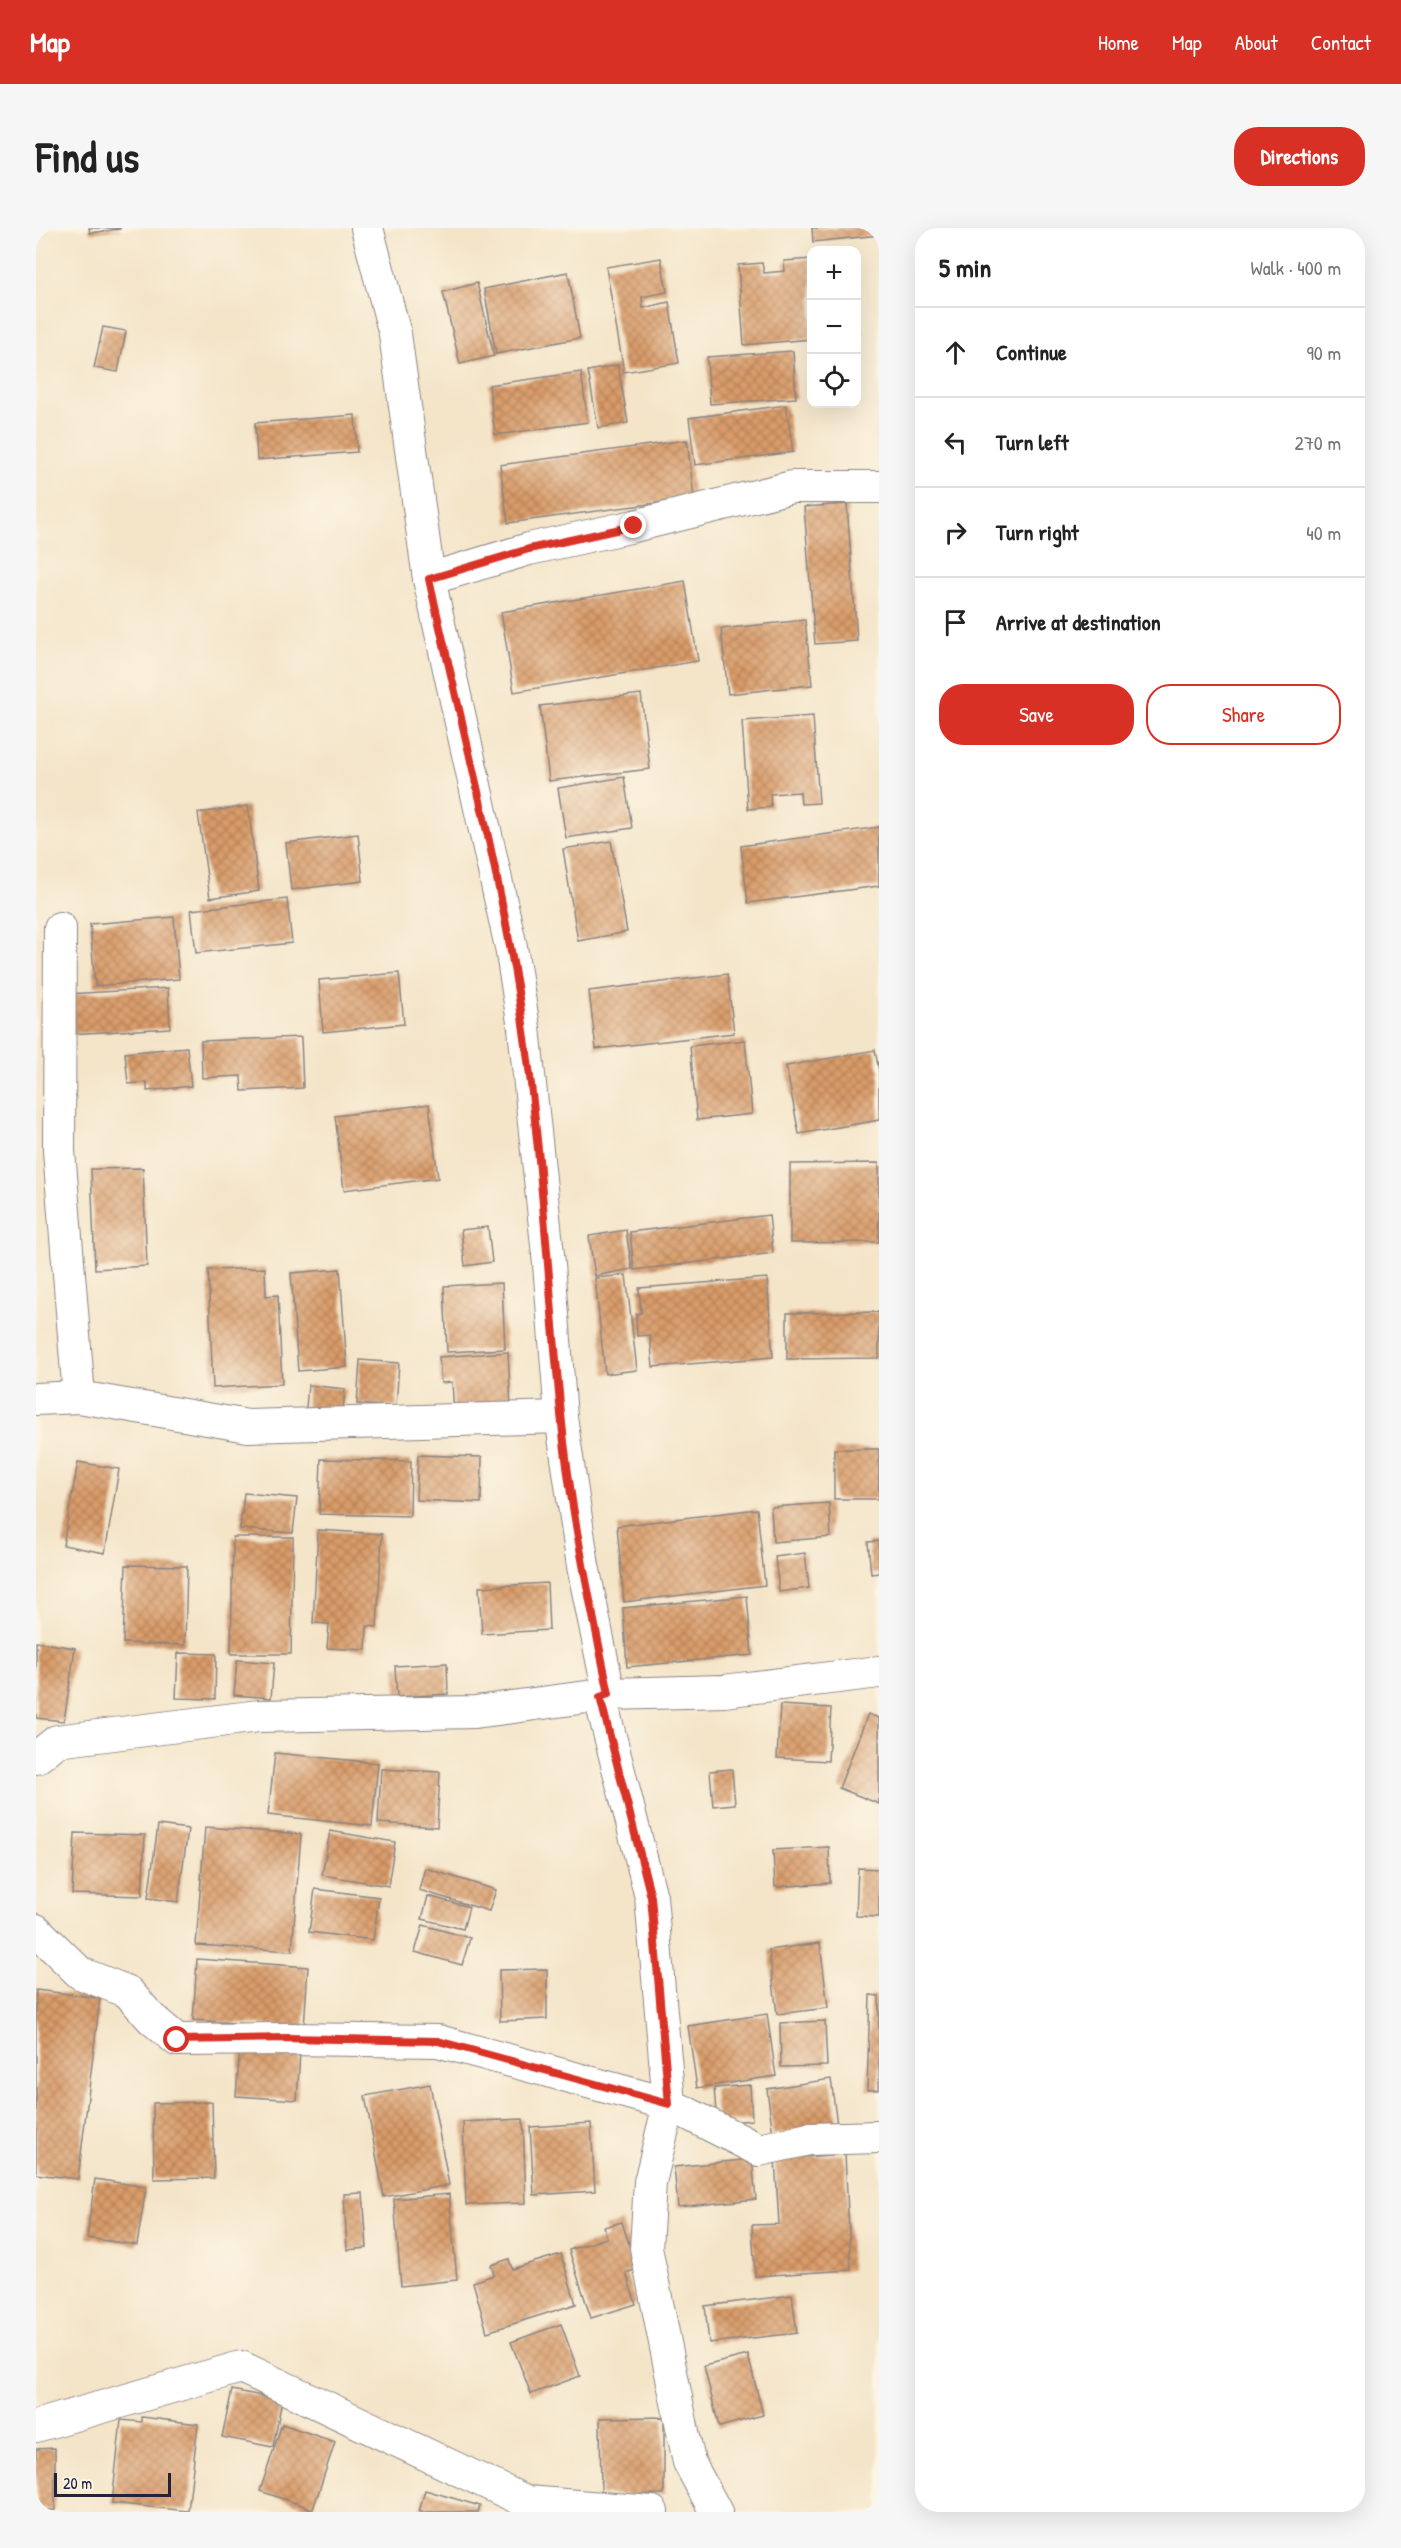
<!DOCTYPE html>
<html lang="en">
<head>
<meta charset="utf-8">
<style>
  body { margin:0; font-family:"Patrick Hand",sans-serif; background:#f6f6f6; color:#222 }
  .controls { position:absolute; right:18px; top:18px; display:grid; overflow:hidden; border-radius:12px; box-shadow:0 6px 24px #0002 }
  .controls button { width:54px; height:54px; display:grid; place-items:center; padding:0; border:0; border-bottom:2px solid #e0e0e0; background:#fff; color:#222; font:30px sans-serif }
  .scale { position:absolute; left:18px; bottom:15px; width:117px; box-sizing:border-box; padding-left:6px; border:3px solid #22223b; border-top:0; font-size:16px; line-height:21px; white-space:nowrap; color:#22223b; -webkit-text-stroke:4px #fcf5e5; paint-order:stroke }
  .stop { position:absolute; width:18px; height:18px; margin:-14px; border:4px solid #d93025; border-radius:50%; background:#fff }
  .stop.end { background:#d93025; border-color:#fff; box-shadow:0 2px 6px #0008 }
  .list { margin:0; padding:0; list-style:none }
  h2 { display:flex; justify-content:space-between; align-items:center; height:78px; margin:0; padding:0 24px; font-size:26px }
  h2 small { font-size:20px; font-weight:400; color:#767676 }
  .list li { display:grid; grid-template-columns:39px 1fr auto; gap:18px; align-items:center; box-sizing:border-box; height:90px; padding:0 24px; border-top:2px solid #e0e0e0 }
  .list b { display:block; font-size:22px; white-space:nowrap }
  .list em { font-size:20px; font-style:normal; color:#767676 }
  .actions { display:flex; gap:12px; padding:18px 24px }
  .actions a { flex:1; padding:14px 0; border:2px solid #d93025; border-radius:24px; text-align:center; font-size:21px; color:#d93025 }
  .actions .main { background:#d93025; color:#fff }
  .icon { flex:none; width:33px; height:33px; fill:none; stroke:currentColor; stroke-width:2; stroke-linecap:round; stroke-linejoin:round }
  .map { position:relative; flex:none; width:843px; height:2284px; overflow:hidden; border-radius:24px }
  header { display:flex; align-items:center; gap:36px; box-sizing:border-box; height:84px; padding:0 30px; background:#d93025; color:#fff }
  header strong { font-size:28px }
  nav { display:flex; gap:33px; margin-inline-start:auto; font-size:21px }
  .intro { display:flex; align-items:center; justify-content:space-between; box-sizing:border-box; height:144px; padding:0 36px }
  h1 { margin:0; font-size:42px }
  .button { padding:15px 27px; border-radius:24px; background:#d93025; color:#fff; font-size:21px; font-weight:700 }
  main { display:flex; gap:36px; padding:0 36px }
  aside { flex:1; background:#fff; border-radius:24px; box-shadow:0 6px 24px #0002 }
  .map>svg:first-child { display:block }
</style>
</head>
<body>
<header>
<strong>Map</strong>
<nav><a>Home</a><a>Map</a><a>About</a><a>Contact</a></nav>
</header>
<div class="intro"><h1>Find us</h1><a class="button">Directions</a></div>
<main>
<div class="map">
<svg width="843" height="2284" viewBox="0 0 843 2284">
  <defs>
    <pattern id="building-cross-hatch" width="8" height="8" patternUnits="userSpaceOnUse" patternTransform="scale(1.5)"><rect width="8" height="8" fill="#da9c69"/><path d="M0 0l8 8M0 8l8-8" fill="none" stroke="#b07f58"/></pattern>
  </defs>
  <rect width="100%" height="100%" fill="#fcf5e5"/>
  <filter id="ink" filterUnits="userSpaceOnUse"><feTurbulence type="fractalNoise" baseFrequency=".0167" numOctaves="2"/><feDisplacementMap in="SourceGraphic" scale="12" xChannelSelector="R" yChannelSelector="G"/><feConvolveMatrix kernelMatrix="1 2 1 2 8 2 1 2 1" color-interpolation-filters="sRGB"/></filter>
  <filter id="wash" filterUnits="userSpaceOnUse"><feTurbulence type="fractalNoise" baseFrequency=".008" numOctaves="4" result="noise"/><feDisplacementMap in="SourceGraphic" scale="24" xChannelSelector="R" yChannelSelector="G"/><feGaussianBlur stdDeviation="1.35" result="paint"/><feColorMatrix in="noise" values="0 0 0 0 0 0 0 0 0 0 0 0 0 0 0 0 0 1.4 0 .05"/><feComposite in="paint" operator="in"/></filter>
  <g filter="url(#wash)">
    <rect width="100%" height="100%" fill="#f4e5c9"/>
    <g id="blocks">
      <g fill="url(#building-cross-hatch)">
        <path d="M 53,0 L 84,0 L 84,1 L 54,5 Z"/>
        <path d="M 776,0 L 843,0 L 843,7 L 777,14 Z"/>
        <path d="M 625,30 L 631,64 L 606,69 L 607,80 L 633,74 L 643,135 L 588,144 L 570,39 Z"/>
        <path d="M 776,31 L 776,111 L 708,117 L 702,37 L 726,35 L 728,45 L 749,43 L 748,33 Z"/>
        <path d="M 532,44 L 544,110 L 460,126 L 448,61 Z"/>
        <path d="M 441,55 L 458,128 L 424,136 L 407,64 Z"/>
        <path d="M 820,87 L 824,106 L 820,107 Z"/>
        <path d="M 67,99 L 90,103 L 82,144 L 58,140 Z"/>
        <path d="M 757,123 L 760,170 L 674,176 L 671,129 Z"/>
        <path d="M 582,137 L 592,195 L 562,200 L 552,143 Z"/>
        <path d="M 545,144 L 552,194 L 459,207 L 453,157 Z"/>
        <path d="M 750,177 L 757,224 L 659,237 L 653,190 Z"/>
        <path d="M 319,187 L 321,224 L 221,232 L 219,195 Z"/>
        <path d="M 651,212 L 658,270 L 472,295 L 464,237 Z"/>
        <path d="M 811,276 L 821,413 L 779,416 L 768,279 Z"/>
        <path d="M 649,353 L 662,433 L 478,464 L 465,384 Z"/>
        <path d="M 769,392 L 776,457 L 692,466 L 685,401 Z"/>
        <path d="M 605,466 L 614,541 L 513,553 L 504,478 Z"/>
        <path d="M 777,488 L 783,575 L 765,576 L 764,564 L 734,566 L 735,579 L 712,581 L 706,493 Z"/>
        <path d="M 588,549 L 596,600 L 530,610 L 522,560 Z"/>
        <path d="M 212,578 L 223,663 L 174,670 L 162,585 Z"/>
        <path d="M 843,599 L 843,658 L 712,675 L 705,618 Z"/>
        <path d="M 322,606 L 327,653 L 255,662 L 250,615 Z"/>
        <path d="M 575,613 L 591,704 L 542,713 L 527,621 Z"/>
        <path d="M 251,671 L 256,715 L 160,725 L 155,682 Z"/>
        <path d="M 138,689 L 143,751 L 59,758 L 54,696 Z"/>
        <path d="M 363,745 L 368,796 L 287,804 L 283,752 Z"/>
        <path d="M 691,746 L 698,805 L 560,821 L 553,763 Z"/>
        <path d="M 132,760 L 134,800 L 34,806 L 32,766 Z"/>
        <path d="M 265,809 L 267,860 L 206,863 L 205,848 L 166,850 L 165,813 Z"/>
        <path d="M 709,812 L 716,886 L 661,892 L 654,818 Z"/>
        <path d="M 151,819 L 155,858 L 111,863 L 111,854 L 92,856 L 89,825 Z"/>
        <path d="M 839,822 L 843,843 L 843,892 L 763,906 L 750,838 Z"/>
        <path d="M 393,876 L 402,950 L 308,962 L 299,888 Z"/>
        <path d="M 843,935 L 843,1014 L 754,1015 L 754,936 Z"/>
        <path d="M 107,940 L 111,1038 L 59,1041 L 55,941 Z"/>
        <path d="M 733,987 L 737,1025 L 598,1042 L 594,1004 Z"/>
        <path d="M 452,999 L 456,1034 L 429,1038 L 425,1002 Z"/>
        <path d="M 590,1002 L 596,1041 L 559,1048 L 553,1008 Z"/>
        <path d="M 229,1040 L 230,1068 L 242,1067 L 246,1156 L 177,1160 L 172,1042 Z"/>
        <path d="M 304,1041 L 311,1139 L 262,1143 L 255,1045 Z"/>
        <path d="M 590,1047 L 601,1142 L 569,1146 L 559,1050 Z"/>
        <path d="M 731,1050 L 737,1129 L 617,1139 L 614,1107 L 601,1108 L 600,1086 L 605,1085 L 603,1060 Z"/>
        <path d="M 466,1055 L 469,1121 L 411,1124 L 408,1058 Z"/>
        <path d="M 843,1084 L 843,1130 L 751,1131 L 751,1085 Z"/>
        <path d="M 472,1124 L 475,1181 L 418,1186 L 416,1154 L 405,1155 L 403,1129 Z"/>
        <path d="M 324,1132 L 363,1135 L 360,1179 L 321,1176 Z"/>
        <path d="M 272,1157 L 309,1161 L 307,1183 L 270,1180 Z"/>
        <rect x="798" y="1221" width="45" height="50"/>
        <path d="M 382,1227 L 446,1229 L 445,1275 L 380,1272 Z"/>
        <path d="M 285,1231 L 375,1233 L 374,1288 L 283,1286 Z"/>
        <path d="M 42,1234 L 83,1241 L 69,1325 L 27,1317 Z"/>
        <path d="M 208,1265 L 261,1270 L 257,1305 L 204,1301 Z"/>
        <path d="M 793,1275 L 795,1309 L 737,1314 L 735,1279 Z"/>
        <path d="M 721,1281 L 729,1357 L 588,1374 L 581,1298 Z"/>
        <path d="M 282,1302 L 346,1306 L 341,1399 L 331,1398 L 330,1422 L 291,1420 L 293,1396 L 277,1395 Z"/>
        <path d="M 197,1309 L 257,1309 L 255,1426 L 195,1426 Z"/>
        <path d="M 843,1313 L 843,1345 L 835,1346 L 832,1314 Z"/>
        <path d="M 769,1325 L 773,1360 L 743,1364 L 739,1329 Z"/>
        <path d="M 90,1337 L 151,1338 L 149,1417 L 87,1415 Z"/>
        <path d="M 511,1355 L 513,1402 L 446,1406 L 443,1359 Z"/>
        <path d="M 711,1368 L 716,1427 L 591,1439 L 587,1380 Z"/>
        <path d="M 0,1414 L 39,1420 L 28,1493 L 0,1490 Z"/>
        <path d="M 142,1425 L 180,1426 L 179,1471 L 140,1470 Z"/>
        <path d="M 201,1432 L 238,1435 L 235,1470 L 198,1467 Z"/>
        <path d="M 411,1435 L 412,1466 L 361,1469 L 359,1438 Z"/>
        <path d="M 744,1477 L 795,1480 L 792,1533 L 741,1530 Z"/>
        <path d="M 832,1486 L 843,1490 L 843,1576 L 803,1560 Z"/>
        <path d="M 239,1525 L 342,1535 L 336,1598 L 232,1587 Z"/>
        <path d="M 345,1541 L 404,1544 L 401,1599 L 342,1595 Z"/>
        <path d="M 696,1541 L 699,1576 L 677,1578 L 674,1543 Z"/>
        <path d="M 122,1597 L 152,1601 L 142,1674 L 112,1670 Z"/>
        <path d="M 169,1599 L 265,1606 L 256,1723 L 160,1717 Z"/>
        <path d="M 294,1603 L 359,1614 L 352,1658 L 286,1647 Z"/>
        <path d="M 39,1605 L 109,1607 L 106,1668 L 36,1666 Z"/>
        <path d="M 793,1619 L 794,1655 L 739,1659 L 737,1622 Z"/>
        <path d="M 389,1640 L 460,1662 L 453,1683 L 383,1662 Z"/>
        <path d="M 822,1640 L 843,1641 L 843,1689 L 820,1688 Z"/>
        <path d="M 279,1661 L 343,1669 L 337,1712 L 273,1704 Z"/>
        <path d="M 392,1668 L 433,1679 L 427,1701 L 386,1691 Z"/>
        <path d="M 387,1697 L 434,1710 L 426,1737 L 379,1724 Z"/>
        <path d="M 784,1715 L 792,1780 L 741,1786 L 733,1722 Z"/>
        <path d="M 161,1731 L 272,1739 L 268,1800 L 157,1792 Z"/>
        <path d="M 511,1741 L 511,1791 L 464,1793 L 463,1742 Z"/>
        <path d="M 0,1762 L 64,1770 L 42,1951 L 0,1946 Z"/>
        <path d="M 834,1767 L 843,1768 L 843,1862 L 831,1862 Z"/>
        <path d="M 731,1786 L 740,1848 L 661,1860 L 652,1798 Z"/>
        <path d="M 789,1793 L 791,1838 L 745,1839 L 744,1795 Z"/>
        <path d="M 204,1819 L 264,1824 L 261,1872 L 200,1868 Z"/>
        <path d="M 795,1851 L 801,1897 L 737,1907 L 731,1861 Z"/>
        <path d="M 394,1856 L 413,1957 L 348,1969 L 329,1868 Z"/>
        <path d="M 714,1857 L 716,1892 L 681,1895 L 678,1860 Z"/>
        <path d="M 176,1874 L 178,1950 L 118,1951 L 117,1875 Z"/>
        <path d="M 487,1891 L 490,1975 L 430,1977 L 427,1894 Z"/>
        <path d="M 555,1895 L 559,1963 L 498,1967 L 494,1899 Z"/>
        <path d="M 809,1926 L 815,2042 L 719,2048 L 716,1997 L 743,1996 L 739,1931 Z"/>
        <path d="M 716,1931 L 720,1971 L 642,1979 L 638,1939 Z"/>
        <path d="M 59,1951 L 110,1959 L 101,2017 L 51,2010 Z"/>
        <path d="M 327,1965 L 331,2020 L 311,2022 L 308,1966 Z"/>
        <path d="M 413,1966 L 421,2052 L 365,2058 L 358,1971 Z"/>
        <path d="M 586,1994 L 601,2041 L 590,2045 L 600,2076 L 555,2090 L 533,2022 L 571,2010 L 568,1999 Z"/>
        <path d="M 525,2026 L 540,2076 L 451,2104 L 437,2054 L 458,2047 L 455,2037 L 473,2031 L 476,2041 Z"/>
        <path d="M 756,2067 L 761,2105 L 673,2115 L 669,2078 Z"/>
        <path d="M 525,2096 L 544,2148 L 495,2166 L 475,2114 Z"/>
        <path d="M 712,2127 L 727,2187 L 683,2199 L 668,2138 Z"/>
        <path d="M 196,2162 L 246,2172 L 237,2219 L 186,2209 Z"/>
        <path d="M 106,2189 L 162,2196 L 152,2283 L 76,2275 L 85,2192 L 106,2194 Z"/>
        <path d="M 628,2189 L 628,2266 L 565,2267 L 564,2190 Z"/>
        <path d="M 246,2196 L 299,2214 L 277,2281 L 224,2263 Z"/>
        <path d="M 19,2220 L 19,2282 L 0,2282 L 0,2221 Z"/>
        <path d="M 389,2262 L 444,2278 L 442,2284 L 383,2284 Z"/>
      </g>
    </g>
  </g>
  <g filter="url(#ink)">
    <use href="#blocks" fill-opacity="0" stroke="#8b8482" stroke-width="1.5"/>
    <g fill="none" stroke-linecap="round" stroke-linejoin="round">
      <defs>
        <g id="street">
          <path d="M 331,0 L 359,106 L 393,351 L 475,719 L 488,800 L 513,1036 L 525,1189 L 547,1338 L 573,1466"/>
          <path d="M 393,351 L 493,321 L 598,298 L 756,259 L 843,259"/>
          <path d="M 24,700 L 23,923 L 43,1169"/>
          <path d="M 0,1171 L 43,1169 L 212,1198 L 525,1189"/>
          <path d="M 564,1469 L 615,1669 L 633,1876 L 614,1954 L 610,2020 L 653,2234 L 680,2284"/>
          <path d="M 0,1530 L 21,1513 L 223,1488 L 439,1484 L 573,1466 L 688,1463 L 843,1444"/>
          <path d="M 0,1702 L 44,1745 L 92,1764 L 115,1790 L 141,1812 L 252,1811 L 402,1813 L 633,1876 L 723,1922 L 773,1911 L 843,1909"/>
          <path d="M 0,2198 L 205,2139 L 491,2274 L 616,2284"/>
        </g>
      </defs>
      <use href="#street" stroke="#8b8482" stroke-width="34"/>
      <use href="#street" stroke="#fff" stroke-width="32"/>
    </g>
  </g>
  <g fill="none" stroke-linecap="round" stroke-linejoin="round" filter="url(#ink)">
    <path stroke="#d93025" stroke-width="8" d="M 141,1812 L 252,1810 L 402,1813 L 633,1876 L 615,1669 L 564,1469 L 573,1466 C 554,1374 534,1281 525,1186 C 512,1056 506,925 487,796 C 465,646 426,499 393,351 L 493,321 L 598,298"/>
  </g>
</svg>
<div class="controls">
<button>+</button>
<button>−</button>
<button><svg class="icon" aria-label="locate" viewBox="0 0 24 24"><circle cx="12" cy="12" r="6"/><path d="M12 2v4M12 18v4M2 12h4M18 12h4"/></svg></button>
</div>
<div class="scale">20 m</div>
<div class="stop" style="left:141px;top:1812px"></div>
<div class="stop end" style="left:598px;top:298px"></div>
</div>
<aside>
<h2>5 min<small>Walk · 400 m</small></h2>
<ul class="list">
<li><svg class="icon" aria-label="ahead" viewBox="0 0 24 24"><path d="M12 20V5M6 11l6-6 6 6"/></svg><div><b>Continue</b></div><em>90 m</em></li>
<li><svg class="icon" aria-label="left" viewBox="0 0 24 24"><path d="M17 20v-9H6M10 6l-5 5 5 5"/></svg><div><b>Turn left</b></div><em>270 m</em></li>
<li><svg class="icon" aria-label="right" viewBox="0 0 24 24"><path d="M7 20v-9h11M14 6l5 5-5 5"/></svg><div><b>Turn right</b></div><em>40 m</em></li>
<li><svg class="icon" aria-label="arrive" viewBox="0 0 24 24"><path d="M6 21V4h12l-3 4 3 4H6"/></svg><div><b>Arrive at destination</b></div></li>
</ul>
<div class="actions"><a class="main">Save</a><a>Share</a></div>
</aside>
</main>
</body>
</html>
